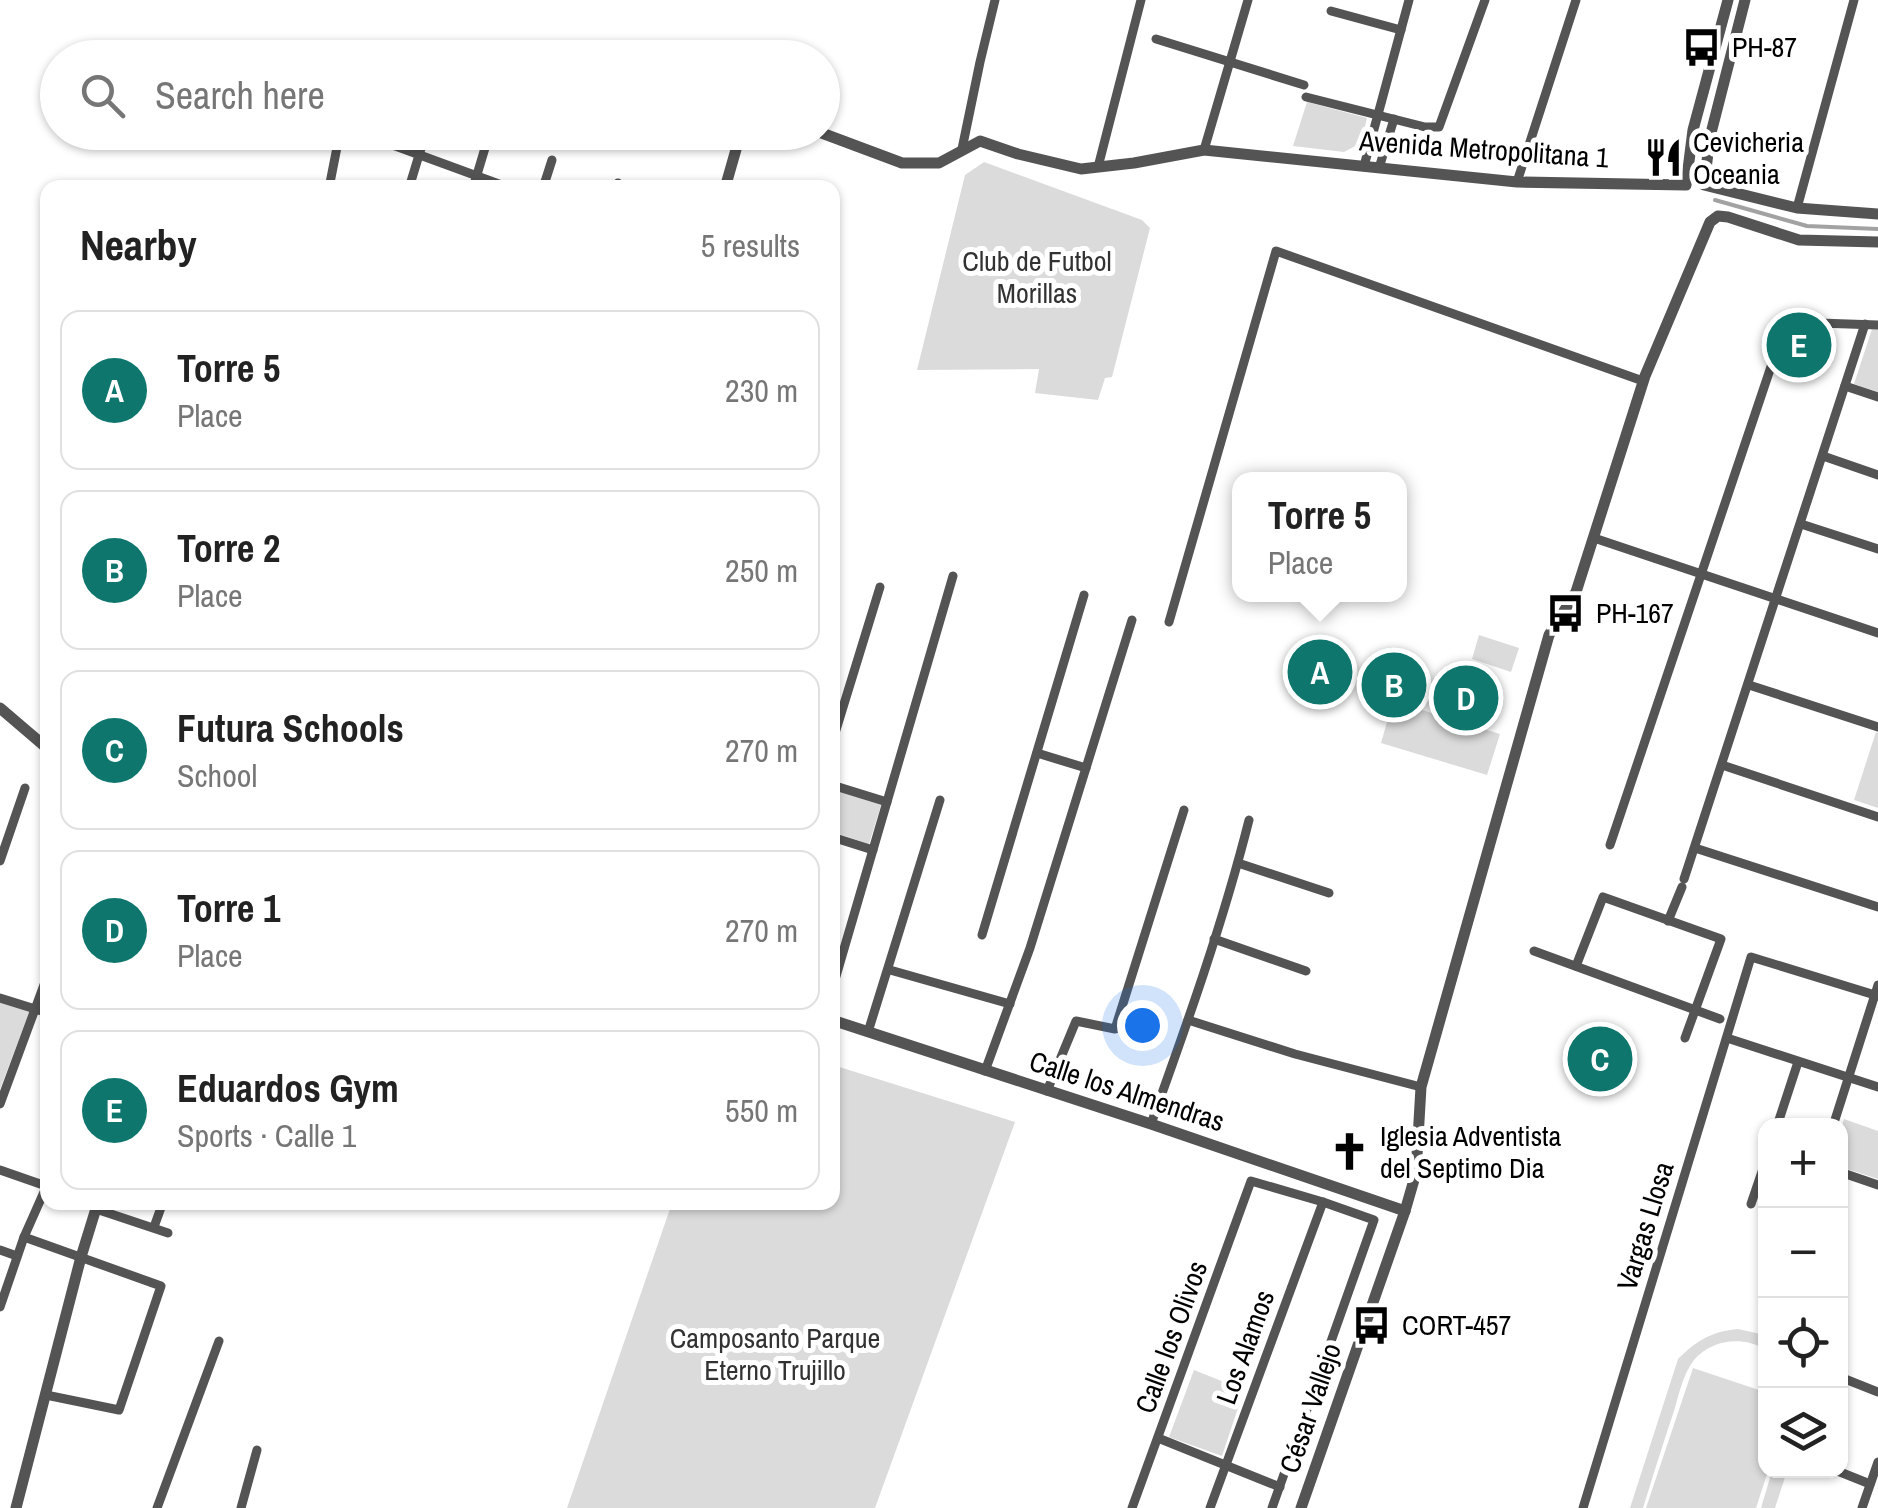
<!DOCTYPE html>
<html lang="en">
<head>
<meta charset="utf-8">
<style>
  body { margin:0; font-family:"Archivo Narrow",sans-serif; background:#f2f2f2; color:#222 }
  .controls { position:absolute; right:30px; bottom:30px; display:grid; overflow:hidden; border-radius:20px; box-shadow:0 2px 8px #0004 }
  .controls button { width:90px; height:90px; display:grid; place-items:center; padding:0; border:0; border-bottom:2px solid #e0e0e0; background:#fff; color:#222; font:50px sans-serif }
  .you { position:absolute; left:1142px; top:1025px; width:35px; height:35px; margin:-25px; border:8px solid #fff; border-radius:50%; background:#1a73e8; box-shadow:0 0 0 15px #1a73e833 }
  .badge { display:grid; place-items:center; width:65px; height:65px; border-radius:50%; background:#0f766e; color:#fff; font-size:32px; font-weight:700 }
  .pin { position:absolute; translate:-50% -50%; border:5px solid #fff; box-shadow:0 2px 10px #0006 }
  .popup { position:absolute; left:1232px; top:472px; width:175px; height:130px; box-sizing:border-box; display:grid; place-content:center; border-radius:20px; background:#fff; filter:drop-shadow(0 2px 8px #0005); font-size:32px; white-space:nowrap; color:#767676 }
  .popup b { font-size:38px; color:#222 }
  .popup::after { content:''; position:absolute; left:50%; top:100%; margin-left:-20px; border:20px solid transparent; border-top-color:#fff }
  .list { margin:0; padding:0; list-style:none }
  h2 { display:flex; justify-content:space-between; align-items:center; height:130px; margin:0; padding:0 40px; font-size:42px }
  h2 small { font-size:32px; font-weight:400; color:#767676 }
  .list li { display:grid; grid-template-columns:65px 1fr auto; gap:30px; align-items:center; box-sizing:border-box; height:160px; margin:0 20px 20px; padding:0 20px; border:2px solid #e0e0e0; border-radius:20px }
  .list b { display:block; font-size:38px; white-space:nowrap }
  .list p { margin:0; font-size:32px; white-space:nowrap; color:#767676 }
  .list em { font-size:32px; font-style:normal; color:#767676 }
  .icon { flex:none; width:55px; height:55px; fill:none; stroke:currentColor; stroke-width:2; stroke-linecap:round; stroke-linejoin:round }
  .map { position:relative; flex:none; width:1878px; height:1508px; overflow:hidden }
  .search { position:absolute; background:#fff; box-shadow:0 2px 8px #0004; left:40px; top:40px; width:800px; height:110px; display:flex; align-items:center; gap:25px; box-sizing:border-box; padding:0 35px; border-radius:55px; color:#767676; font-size:38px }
  .panel { position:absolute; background:#fff; box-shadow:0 2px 8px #0004; left:40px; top:180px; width:800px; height:1030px; border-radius:20px }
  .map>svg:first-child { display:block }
</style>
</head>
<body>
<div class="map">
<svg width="1878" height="1508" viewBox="0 0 1878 1508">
  <rect width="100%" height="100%" fill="#fff"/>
  <g fill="#dbdbdb">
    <path d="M 1307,102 L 1367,118 L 1361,143 L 1344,152 L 1293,146 Z"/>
    <path d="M 984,162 L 1142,220 L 1150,228 L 1112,377 L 1105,378 L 1098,400 L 1035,393 L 1039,369 L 917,370 L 965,175 Z"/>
    <path d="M 1872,329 L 1878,329 L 1878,392 L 1854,384 Z"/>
    <path d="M 1479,635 L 1519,648 L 1511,672 L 1472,659 Z"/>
    <path d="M 1393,701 L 1500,734 L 1487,775 L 1381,743 Z"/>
    <path d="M 1876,732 L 1878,733 L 1878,808 L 1854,800 Z"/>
    <path d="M 833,789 L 881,805 L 869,844 L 833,832 Z"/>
    <path d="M 0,1001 L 30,1010 L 0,1089 Z"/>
    <path d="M 833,1065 L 1015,1122 L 875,1508 L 567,1508 L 672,1203 L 832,1202 Z"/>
    <path d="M 1844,1119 L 1878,1131 L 1878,1179 L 1841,1167 L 1841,1128 Z"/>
    <path d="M 1738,1329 L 1765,1335 L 1765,1349 C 1742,1336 1712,1339 1694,1360 C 1683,1374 1679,1394 1674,1411 C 1663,1443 1653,1476 1643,1508 L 1630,1508 L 1678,1359 C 1696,1341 1712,1331 1738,1329 Z"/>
    <path d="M 1693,1368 L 1765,1392 L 1766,1470 L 1768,1471 L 1756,1508 L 1646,1508 Z"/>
    <path d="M 1194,1370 L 1244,1390 L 1222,1456 L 1169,1437 Z"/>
    <path d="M 1772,1471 L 1787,1471 L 1775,1508 L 1761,1508 Z"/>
  </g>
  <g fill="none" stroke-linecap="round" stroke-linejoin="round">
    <path stroke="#a2a2a2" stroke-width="4" d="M 1715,200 L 1807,226 L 1878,229"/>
    <g stroke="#545454" stroke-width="9">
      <path d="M 1331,11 L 1401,30"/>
      <path d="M 1156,39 L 1304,85"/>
      <path d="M 1306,97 L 1425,127 L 1439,127 L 1485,0"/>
      <path d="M 357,132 L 510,188"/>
      <path d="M 962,149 L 980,62 L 995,0"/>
      <path d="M 1204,150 L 1248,0"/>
      <path d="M 1364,166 L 1409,0"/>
      <path d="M 1098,167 L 1141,0"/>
      <path d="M 1379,168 L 1394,119"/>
      <path d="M 1517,182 L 1576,0"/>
      <path d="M 329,188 L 340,132"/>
      <path d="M 409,188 L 426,132"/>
      <path d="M 473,188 L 488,138"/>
      <path d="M 543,188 L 552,160"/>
      <path d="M 616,188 L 618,183"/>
      <path d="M 1797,208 L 1854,0"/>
      <path d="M 1845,386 L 1878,397"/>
      <path d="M 1823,456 L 1878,475"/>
      <path d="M 1801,524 L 1878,549"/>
      <path d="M 1594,538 L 1878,633"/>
      <path d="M 1169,622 L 1276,251 L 1643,381"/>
      <path d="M 1749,685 L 1878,727"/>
      <path d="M 832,743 L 880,587"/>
      <path d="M 1037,753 L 1086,768"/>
      <path d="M 1722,765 L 1878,817"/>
      <path d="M 832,785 L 887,802"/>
      <path d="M 832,837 L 873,850"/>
      <path d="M 1610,845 L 1785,325 L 1789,322 L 1878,325"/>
      <path d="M 1695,848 L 1878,907"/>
      <path d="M 0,861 L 25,788"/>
      <path d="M 1238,863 L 1329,893"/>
      <path d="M 1684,879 L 1865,324"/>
      <path d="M 1668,921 L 1682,887"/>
      <path d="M 982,935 L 1084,595"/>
      <path d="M 1214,939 L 1306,971"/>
      <path d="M 1534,951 L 1720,1019"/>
      <path d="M 1576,966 L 1603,897 L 1721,939 L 1685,1038"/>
      <path d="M 890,970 L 1010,1004"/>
      <path d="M 832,990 L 953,576"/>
      <path d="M 0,998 L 48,1013"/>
      <path d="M 1188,1020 L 1295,1054 L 1421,1087"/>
      <path d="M 868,1032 L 940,800"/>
      <path d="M 1727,1038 L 1878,1087"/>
      <path d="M 985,1071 L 1030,948 L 1132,620"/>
      <path d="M 1047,1091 L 1076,1021 L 1115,1029 L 1184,810"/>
      <path d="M 0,1104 L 48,974"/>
      <path d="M 1151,1124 C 1187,1024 1223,923 1249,820"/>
      <path d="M 1777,1126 L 1798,1062"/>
      <path d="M 1833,1126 L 1878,985"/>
      <path d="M 0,1170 L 46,1186"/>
      <path d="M 1840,1172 L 1878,1185"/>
      <path d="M 1751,1204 L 1766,1160"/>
      <path d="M 96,1209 L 168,1233"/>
      <path d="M 154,1227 L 163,1202"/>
      <path d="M 24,1237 L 161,1286 L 119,1410 L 46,1395"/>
      <path d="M 0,1250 L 17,1256"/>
      <path d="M 0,1307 L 24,1237 L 48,1183"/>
      <path d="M 1840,1377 L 1878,1392"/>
      <path d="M 1158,1438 L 1280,1487"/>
      <path d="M 1835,1470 L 1870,1484"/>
      <path d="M 157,1508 L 219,1341"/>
      <path d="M 241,1508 L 257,1450"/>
      <path d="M 1132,1508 L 1251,1181 L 1323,1202 L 1374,1220 L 1272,1508"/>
      <path d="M 1210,1508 L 1323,1202"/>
      <path d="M 1583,1508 L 1751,957 L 1878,996"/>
      <path d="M 1862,1508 L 1878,1462"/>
    </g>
    <g stroke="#545454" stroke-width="11">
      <path d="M 1745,0 L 1710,137 L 1704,185 L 1797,208 L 1878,214"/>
      <path d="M 819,132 L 902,163 L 939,163 L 980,141 L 1018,154 L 1081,169 L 1134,163 L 1204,150 L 1517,182 L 1686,185 L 1693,130 L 1728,0"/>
      <path d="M 725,188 L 741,132"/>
      <path d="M 0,708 L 48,749"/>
      <path d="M 832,1020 L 1151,1124 L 1405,1211"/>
      <path d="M 16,1508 L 81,1257 L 98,1202"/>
      <path d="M 1301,1508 L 1405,1211 L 1416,1173 L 1421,1087 L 1549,635 L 1576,592 L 1645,376 L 1710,222 L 1718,216 L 1728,217 L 1799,240 L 1878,242"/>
    </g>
  </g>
  <defs>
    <symbol id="bus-bare" viewBox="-9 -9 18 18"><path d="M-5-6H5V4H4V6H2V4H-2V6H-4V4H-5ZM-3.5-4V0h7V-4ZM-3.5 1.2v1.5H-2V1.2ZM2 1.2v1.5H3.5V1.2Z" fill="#000" stroke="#fff" stroke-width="2.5" paint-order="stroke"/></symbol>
    <symbol id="restaurant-bare" viewBox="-9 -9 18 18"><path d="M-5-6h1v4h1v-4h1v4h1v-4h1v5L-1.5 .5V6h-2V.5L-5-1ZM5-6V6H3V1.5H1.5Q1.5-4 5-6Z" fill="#000" stroke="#fff" stroke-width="2.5" paint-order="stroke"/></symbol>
    <symbol id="church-bare" viewBox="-9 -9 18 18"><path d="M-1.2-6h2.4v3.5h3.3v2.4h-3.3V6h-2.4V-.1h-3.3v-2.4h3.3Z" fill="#000" stroke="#fff" stroke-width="2.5" paint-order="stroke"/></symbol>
  </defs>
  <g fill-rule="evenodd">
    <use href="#bus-bare" x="1674" y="20" width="55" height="55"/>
    <use href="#restaurant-bare" x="1636" y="130" width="55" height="55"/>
    <use href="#bus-bare" x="1538" y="586" width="55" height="55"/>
    <use href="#church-bare" x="1322" y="1124" width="55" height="55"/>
    <use href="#bus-bare" x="1344" y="1298" width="55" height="55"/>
  </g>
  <g text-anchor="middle" stroke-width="10" stroke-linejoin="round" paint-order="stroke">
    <g font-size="28" fill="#000" stroke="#fff" text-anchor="start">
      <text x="1732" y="57">PH-87</text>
      <text x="1693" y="152">Cevicheria<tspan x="1693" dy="32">Oceania</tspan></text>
      <text x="1596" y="623">PH-167</text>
      <text x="1380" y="1146">Iglesia Adventista<tspan x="1380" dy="32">del Septimo Dia</tspan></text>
      <text x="1402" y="1335">CORT-457</text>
    </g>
    <g font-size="28" fill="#000" stroke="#fff">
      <text transform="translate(1484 149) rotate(4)" y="10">Avenida Metropolitana 1</text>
      <text transform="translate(1127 1091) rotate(18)" y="10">Calle los Almendras</text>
      <text transform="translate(1645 1226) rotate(-73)" y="10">Vargas Llosa</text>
      <text transform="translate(1171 1337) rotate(-70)" y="10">Calle los Olivos</text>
      <text transform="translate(1245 1347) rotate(-70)" y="10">Los Alamos</text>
      <text transform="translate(1310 1408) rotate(-71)" y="10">César Vallejo</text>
    </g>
    <g font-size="28" fill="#323232" stroke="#fff">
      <text x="1037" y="271">Club de Futbol<tspan x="1037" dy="32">Morillas</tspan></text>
      <text x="775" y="1348">Camposanto Parque<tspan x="775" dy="32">Eterno Trujillo</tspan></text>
    </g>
  </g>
</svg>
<div class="controls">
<button>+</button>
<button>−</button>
<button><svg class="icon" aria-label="locate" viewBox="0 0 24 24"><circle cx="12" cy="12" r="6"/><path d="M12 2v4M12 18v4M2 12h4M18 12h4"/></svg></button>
<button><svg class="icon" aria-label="layers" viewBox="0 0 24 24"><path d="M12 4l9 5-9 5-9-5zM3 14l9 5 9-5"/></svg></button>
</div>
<div class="you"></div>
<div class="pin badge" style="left:1320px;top:672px">A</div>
<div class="popup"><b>Torre 5</b>Place</div>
<div class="pin badge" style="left:1394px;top:685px">B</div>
<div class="pin badge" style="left:1600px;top:1059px">C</div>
<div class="pin badge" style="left:1466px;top:698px">D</div>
<div class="pin badge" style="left:1799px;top:345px">E</div>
<div class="search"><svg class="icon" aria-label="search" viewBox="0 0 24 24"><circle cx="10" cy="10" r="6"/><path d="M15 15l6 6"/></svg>Search here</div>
<section class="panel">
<h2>Nearby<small>5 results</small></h2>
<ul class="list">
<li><span class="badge">A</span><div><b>Torre 5</b><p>Place</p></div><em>230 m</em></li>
<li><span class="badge">B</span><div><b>Torre 2</b><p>Place</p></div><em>250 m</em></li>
<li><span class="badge">C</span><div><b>Futura Schools</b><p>School</p></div><em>270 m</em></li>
<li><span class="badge">D</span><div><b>Torre 1</b><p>Place</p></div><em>270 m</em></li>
<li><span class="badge">E</span><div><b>Eduardos Gym</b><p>Sports · Calle 1</p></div><em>550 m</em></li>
</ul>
</section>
</div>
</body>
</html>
